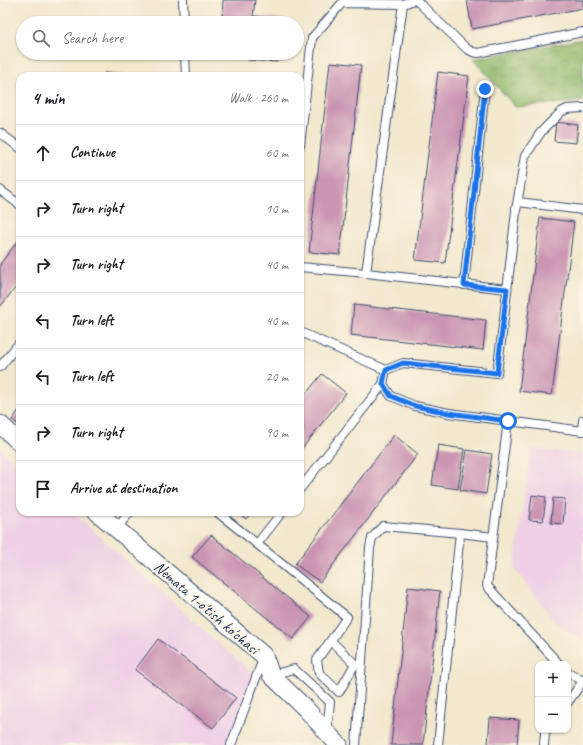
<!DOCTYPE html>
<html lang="en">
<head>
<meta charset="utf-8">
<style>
  body { margin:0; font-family:Caveat,sans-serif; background:#f6f6f6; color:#202124 }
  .controls { position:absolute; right:12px; bottom:12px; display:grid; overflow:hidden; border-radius:8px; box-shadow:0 1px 3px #0004 }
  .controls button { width:36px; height:36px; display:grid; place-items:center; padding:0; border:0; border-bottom:1px solid #e0e0e0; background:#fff; color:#202124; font:20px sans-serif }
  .stop { position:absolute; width:12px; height:12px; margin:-9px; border:3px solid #1a73e8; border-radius:50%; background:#fff }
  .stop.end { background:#1a73e8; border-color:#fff; box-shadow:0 1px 4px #0008 }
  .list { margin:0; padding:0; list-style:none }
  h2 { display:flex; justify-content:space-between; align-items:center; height:52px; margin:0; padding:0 16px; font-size:17px }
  h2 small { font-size:13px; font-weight:400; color:#757577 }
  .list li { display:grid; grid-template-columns:26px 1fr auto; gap:12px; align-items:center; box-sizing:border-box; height:56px; padding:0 16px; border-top:1px solid #e0e0e0 }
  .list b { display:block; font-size:15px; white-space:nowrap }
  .list em { font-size:13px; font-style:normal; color:#757577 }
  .icon { flex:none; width:22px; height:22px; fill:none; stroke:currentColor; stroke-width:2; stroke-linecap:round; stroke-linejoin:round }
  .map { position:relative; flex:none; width:583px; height:745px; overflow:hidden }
  .search { position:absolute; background:#fff; box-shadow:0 1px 3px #0004; left:16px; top:16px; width:288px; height:44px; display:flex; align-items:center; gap:10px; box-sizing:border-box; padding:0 14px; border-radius:22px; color:#757577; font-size:15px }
  .panel { position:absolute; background:#fff; box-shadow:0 1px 3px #0004; left:16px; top:72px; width:288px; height:444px; border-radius:12px }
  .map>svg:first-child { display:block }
</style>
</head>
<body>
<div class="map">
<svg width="583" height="745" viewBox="0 0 583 745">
  <defs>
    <pattern id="forest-crowns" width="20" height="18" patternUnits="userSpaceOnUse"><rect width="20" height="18" fill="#92b76c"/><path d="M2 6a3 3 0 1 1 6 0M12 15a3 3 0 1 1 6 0" fill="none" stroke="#76955c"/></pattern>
  </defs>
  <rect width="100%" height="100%" fill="#fcf5e5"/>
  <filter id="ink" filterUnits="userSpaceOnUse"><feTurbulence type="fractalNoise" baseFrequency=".025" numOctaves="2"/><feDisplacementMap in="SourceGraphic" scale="8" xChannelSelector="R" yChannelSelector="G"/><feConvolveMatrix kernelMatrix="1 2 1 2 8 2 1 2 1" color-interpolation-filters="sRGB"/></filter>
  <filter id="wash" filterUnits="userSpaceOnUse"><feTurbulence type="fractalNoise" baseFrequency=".012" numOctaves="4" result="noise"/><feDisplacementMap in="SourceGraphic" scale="16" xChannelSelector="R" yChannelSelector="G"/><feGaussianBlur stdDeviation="0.9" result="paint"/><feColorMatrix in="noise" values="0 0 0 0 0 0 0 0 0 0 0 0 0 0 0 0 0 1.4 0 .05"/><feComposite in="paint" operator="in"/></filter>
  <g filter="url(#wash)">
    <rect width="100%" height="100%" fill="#f1e8cd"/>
    <g fill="#efd0e6">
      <path d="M 0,449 L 20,466 L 20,512 L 72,512 L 256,677 L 228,745 L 0,745 Z"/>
      <path d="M 531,449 L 583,454 L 583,640 L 556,623 L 514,568 Z"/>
    </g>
    <path fill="url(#forest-crowns)" stroke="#567365" d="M 583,39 L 583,101 L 515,107 L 473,59 Z"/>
    <g id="blocks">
      <g fill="#ca94b3">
        <path d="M 223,0 L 255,0 L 253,16 L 282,19 L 282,23 L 250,23 L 222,19 Z"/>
        <path d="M 467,0 L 583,0 L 583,8 L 472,29 Z"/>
        <path d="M 248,53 L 278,53 L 277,62 L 248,60 Z"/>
        <path d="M 330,62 L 361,65 L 340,255 L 309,252 Z"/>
        <path d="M 438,72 L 469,76 L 445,263 L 415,260 Z"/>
        <path d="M 104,73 L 124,75 L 124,76 L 104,76 Z"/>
        <path d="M 556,122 L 578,125 L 576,143 L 554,141 Z"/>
        <path d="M 540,218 L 574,222 L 552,395 L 519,391 Z"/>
        <path d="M 18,241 L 20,242 L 20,282 L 0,307 L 0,264 Z"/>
        <path d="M 354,305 L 486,320 L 483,350 L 351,335 Z"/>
        <path d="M 322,374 L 346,393 L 300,451 L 300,401 Z"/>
        <path d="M 20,409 L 20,426 L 12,420 Z"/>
        <path d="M 394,435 L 418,454 L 320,582 L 295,564 Z"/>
        <path d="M 438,445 L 464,449 L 458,489 L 432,485 Z"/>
        <path d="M 467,450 L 492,454 L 486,494 L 460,490 Z"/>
        <path d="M 532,495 L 546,497 L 543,521 L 529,520 Z"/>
        <path d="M 553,498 L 565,499 L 563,524 L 551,523 Z"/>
        <path d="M 237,512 L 252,512 L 246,519 Z"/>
        <path d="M 211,535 L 311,617 L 293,639 L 192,557 Z"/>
        <path d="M 408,587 L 440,591 L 423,745 L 391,745 Z"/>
        <path d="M 158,639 L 236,698 L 213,728 L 135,670 Z"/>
        <path d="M 490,718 L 519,720 L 517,745 L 488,745 Z"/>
      </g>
    </g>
  </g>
  <g filter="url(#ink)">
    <use href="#blocks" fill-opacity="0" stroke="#3b4b6f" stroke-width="1"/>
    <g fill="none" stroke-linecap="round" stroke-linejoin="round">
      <defs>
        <g id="service">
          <path d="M 183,0 L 184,23"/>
          <path d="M 416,0 L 467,49 L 473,52 L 478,53 L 583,32"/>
          <path d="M 403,4 L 366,273 L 507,289"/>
          <path d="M 185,53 L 186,76"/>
          <path d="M 583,108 L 567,109 L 561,112 L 541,132 L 525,156 L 516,211 L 504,318 L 497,373 L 403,363 L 386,370 L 383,384 L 391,396 L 415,406 L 449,413 L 583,431"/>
          <path d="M 0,133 L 20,148"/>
          <path d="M 300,146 L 312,38 L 342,3 L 403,4 L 414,0"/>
          <path d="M 0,190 L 20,205"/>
          <path d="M 516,208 L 518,202 L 583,210"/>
          <path d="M 300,267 L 366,273"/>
          <path d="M 464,285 L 485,89"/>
          <path d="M 300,332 L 386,370"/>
          <path d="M 0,367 L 20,342"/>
          <path d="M 508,421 L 487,586 L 559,664"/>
          <path d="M 582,431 L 583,420"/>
          <path d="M 300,489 L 383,384"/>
          <path d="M 217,512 L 257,544"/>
          <path d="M 282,512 L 257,544 L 347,617 L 317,660 L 319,673 L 339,692 L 355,664 L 331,641"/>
          <path d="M 116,529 L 130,512"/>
          <path d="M 568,672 L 583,681"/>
          <path d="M 271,675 L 294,669 L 330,702 L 327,731"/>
          <path d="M 568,702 L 583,681"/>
          <path d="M 231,745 L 263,659"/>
          <path d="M 356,745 L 370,548 L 372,538 L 383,526 L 460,533"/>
          <path d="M 438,745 L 460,533 L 493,537"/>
          <path d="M 544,745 L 545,733 L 548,730"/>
        </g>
        <g id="minor">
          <path d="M 0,424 L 20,443"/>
          <path d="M 97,512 L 264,656 L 271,675 L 306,709 L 332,738 L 339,745"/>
        </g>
      </defs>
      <use href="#service" stroke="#3b4b6f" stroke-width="10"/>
      <use href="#minor" stroke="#3b4b6f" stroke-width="19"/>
      <use href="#service" stroke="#fff" stroke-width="8"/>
      <use href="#minor" stroke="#fff" stroke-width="17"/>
    </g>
  </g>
  <g fill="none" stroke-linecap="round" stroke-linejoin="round" filter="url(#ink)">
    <path stroke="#1a73e8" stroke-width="5" d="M 485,89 L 464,285 L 507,289 L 497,373 L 403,363 L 386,370 L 383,384 L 391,396 L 415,406 L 449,413 L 508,421"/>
  </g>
  <g text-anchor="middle" stroke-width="4" stroke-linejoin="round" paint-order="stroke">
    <g font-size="16" fill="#1b2f5e" stroke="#fcf5e5">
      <text transform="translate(207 607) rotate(41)" y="6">Nemata 1-o'tish ko'chasi</text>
    </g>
  </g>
</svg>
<div class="controls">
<button>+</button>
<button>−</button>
</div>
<div class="stop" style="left:508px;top:421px"></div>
<div class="stop end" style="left:485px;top:89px"></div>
<div class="search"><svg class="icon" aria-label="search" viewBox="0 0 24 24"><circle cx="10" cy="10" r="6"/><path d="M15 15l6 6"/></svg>Search here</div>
<section class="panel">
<h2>4 min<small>Walk · 260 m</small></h2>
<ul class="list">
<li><svg class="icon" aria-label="ahead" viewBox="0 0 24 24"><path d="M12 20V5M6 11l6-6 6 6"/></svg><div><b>Continue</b></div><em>60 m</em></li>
<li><svg class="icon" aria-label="right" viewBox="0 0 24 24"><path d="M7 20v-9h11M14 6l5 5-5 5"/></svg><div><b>Turn right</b></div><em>10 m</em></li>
<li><svg class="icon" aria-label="right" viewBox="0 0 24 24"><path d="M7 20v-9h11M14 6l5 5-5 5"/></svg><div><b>Turn right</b></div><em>40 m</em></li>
<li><svg class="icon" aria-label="left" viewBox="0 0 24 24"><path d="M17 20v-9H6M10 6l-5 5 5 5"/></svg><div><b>Turn left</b></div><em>40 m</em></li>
<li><svg class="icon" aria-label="left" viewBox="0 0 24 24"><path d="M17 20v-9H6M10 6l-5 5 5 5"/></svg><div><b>Turn left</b></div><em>20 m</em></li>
<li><svg class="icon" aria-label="right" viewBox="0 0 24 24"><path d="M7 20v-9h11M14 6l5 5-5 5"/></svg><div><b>Turn right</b></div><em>90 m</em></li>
<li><svg class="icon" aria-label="arrive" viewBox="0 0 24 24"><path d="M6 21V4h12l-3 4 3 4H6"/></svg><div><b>Arrive at destination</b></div></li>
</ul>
</section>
</div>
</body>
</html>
